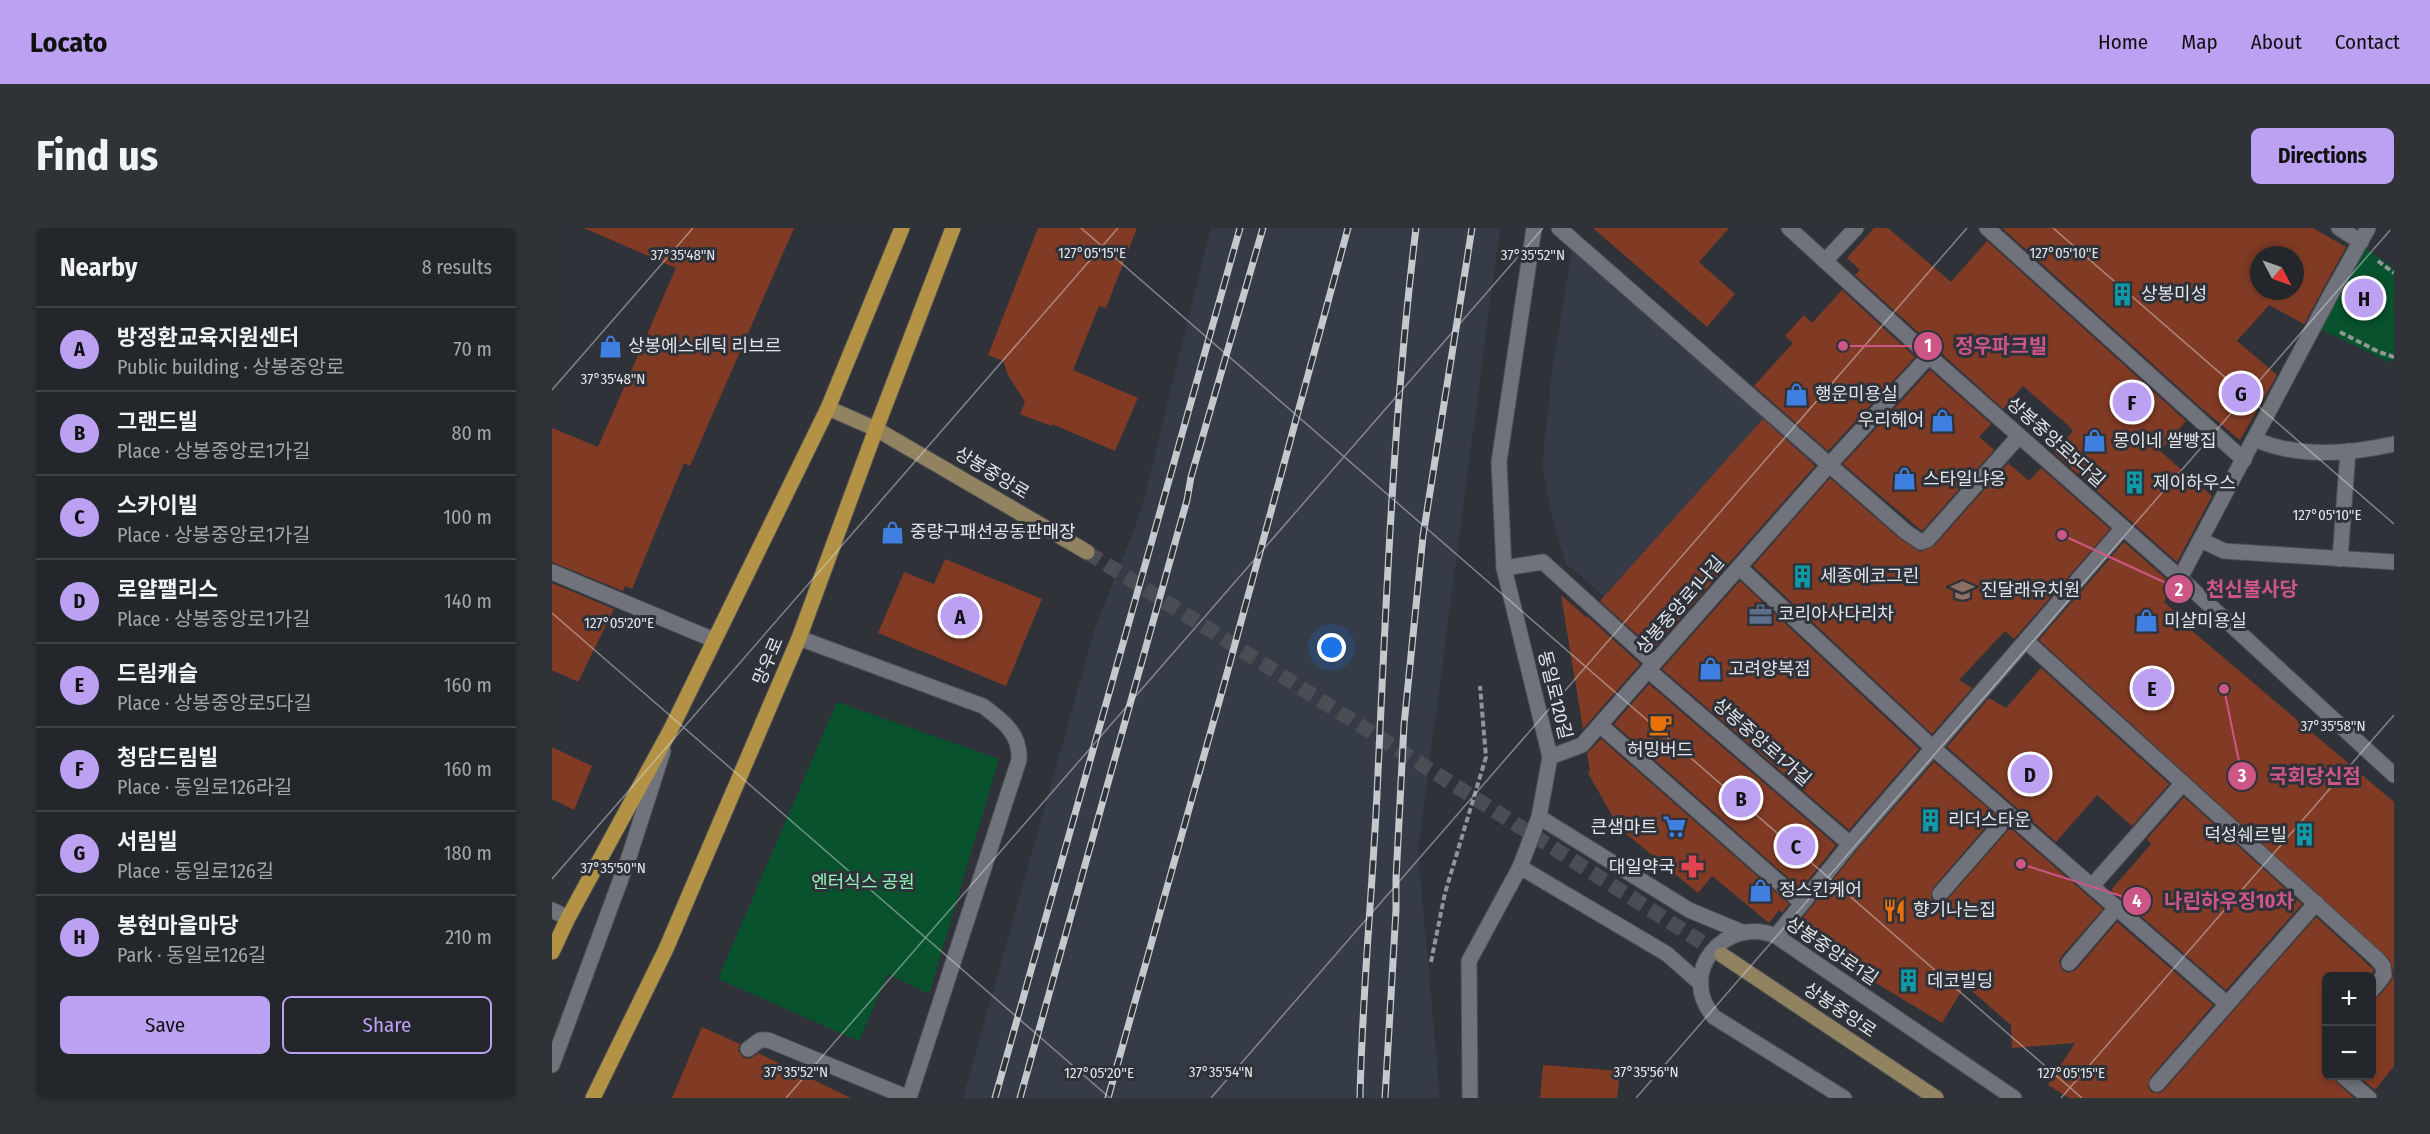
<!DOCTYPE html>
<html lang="en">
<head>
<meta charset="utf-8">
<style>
  body { margin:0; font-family:"Fira Sans Condensed","Noto Sans KR",sans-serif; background:#2f3237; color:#f1f3f6 }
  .controls { position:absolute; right:18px; bottom:18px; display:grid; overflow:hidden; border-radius:9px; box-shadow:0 3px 9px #0003 }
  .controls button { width:54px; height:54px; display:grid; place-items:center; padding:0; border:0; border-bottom:2px solid #404347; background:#23262b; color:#f1f3f6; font:30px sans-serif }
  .compass { position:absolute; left:1698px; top:18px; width:54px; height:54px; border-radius:50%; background:#23262b; box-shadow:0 3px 9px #0003; rotate:131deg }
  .you { position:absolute; left:780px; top:420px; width:21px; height:21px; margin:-15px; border:4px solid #fff; border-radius:50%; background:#1a73e8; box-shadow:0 0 0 9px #1a73e833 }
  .badge { display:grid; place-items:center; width:39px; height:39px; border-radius:50%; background:#bca0f2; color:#111; font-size:20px; font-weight:700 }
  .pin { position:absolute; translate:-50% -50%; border:3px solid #fff; box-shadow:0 2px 6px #0006 }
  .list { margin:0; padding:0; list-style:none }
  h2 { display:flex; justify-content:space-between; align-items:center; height:78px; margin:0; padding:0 24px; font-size:26px }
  h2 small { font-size:20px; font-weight:400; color:#a3a5a9 }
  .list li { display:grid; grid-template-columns:39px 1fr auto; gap:18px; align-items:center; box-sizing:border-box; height:84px; padding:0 24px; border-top:2px solid #404347 }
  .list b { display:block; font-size:22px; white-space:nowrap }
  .list p { margin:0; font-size:20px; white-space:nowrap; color:#a3a5a9 }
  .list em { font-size:20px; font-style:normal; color:#a3a5a9 }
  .actions { display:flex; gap:12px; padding:18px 24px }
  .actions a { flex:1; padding:14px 0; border:2px solid #bca0f2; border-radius:9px; text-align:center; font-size:21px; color:#bca0f2 }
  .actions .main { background:#bca0f2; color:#111 }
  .map { position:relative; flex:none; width:1842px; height:870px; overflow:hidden; border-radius:9px }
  header { display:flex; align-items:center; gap:36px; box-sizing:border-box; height:84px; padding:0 30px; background:#bca0f2; color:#111 }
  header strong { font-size:28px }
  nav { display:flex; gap:33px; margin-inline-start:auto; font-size:21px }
  .intro { display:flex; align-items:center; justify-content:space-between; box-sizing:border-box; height:144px; padding:0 36px }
  h1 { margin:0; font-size:42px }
  .button { padding:15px 27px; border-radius:9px; background:#bca0f2; color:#111; font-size:21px; font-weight:700 }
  main { display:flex; gap:36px; padding:0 36px }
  aside { flex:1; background:#23262b; border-radius:9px; box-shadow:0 3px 9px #0003 }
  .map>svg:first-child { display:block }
</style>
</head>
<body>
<header>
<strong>Locato</strong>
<nav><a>Home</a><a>Map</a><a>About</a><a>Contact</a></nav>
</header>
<div class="intro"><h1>Find us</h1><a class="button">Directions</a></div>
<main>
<aside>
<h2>Nearby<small>8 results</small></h2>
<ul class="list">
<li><span class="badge">A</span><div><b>방정환교육지원센터</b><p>Public building · 상봉중앙로</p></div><em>70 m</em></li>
<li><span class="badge">B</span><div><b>그랜드빌</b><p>Place · 상봉중앙로1가길</p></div><em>80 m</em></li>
<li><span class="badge">C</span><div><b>스카이빌</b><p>Place · 상봉중앙로1가길</p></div><em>100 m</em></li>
<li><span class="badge">D</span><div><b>로얄팰리스</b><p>Place · 상봉중앙로1가길</p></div><em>140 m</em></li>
<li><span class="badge">E</span><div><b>드림캐슬</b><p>Place · 상봉중앙로5다길</p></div><em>160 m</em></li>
<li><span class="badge">F</span><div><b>청담드림빌</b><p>Place · 동일로126라길</p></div><em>160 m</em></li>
<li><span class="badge">G</span><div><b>서림빌</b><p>Place · 동일로126길</p></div><em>180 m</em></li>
<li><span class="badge">H</span><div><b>봉현마을마당</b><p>Park · 동일로126길</p></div><em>210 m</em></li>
</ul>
<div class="actions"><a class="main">Save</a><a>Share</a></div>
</aside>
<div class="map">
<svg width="1842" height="870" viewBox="0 0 1842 870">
  <rect width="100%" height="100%" fill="#2f3239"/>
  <g fill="#353b47">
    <path d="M 659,0 L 948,0 L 866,622 L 888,870 L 411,870 L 543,400 L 588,286 Z"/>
    <path d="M 1020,21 L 1263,234 L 1104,412 L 1014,336 L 1001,295 L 990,238 L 1000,143 Z"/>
  </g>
  <g fill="#08532e">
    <path d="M 1811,18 L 1842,41 L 1842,133 L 1835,133 L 1766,100 Z"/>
    <path d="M 285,474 L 447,531 L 377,766 L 336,746 L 307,813 L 166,751 Z"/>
  </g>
  <g fill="#813b25" fill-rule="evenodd">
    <path d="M 32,0 L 242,0 L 138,238 L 132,235 L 80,361 L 73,358 L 71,363 L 0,334 L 0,200 L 46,219 L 124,40 Z"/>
    <path d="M 486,0 L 585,0 L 554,80 L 547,78 L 521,142 L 586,170 L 563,223 L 500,196 L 499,198 L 468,186 L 473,174 L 456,147 L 451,133 L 436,127 Z"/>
    <path d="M 1041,0 L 1177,0 L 1147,34 L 1183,66 L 1155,99 Z"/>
    <path d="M 1322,0 L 1336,0 L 1399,54 L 1435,13 L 1634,193 L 1608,223 L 1660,268 L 1625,334 L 1502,225 L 1521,203 L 1516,197 L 1471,158 L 1451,181 L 1303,47 L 1308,42 L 1295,30 Z"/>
    <path d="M 1450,0 L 1761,0 L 1794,19 L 1752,96 L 1717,77 L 1685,113 L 1725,147 L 1688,212 L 1647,178 ZM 1707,27 L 1743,27 L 1743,63 L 1707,63 Z"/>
    <path d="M 1290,62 L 1363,129 L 1276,223 L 1202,158 L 1241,115 L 1233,108 L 1252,87 L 1260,95 Z"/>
    <path d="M 1378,142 L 1439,196 L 1427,209 L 1442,222 L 1370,303 L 1291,236 Z"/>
    <path d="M 1211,191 L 1263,238 L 1101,421 L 1048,373 Z"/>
    <path d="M 1456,235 L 1477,253 L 1489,240 L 1558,301 L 1462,411 L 1453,403 L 1407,452 L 1420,460 L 1380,506 L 1201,338 L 1278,250 L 1348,311 L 1368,324 L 1382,318 Z"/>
    <path d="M 1572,314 L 1621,357 L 1612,374 L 1634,394 L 1632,396 L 1842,574 L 1842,838 L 1823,862 L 1806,848 L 1820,848 L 1820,772 L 1827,768 L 1840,752 L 1842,746 L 1838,732 L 1487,412 Z"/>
    <path d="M 393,331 L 490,371 L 454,458 L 326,405 L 352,344 L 382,356 Z"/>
    <path d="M 1188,353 L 1367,521 L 1297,602 L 1110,441 Z"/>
    <path d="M 0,355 L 62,381 L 26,454 L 0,442 Z"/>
    <path d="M 1009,367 L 1034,389 L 1035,388 L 1088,436 L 1031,501 Z"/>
    <path d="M 1489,440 L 1617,556 L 1580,598 L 1545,567 L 1504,614 L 1395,519 L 1437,470 L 1454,480 Z"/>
    <path d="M 1097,456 L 1284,617 L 1249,661 L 1062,496 Z"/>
    <path d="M 1049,511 L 1237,676 L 1230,685 L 1227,682 L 1217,695 L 1160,648 L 1146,665 L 1067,600 L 1036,545 L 1038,542 L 1035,525 Z"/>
    <path d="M 0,519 L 40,538 L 22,582 L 0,571 Z"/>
    <path d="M 1382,534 L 1444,587 L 1381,660 L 1379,669 L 1382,674 L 1391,675 L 1395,672 L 1458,600 L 1551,681 L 1509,729 L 1507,734 L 1510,742 L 1516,745 L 1524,742 L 1565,694 L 1661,777 L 1598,850 L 1596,859 L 1599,864 L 1608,865 L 1612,862 L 1764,689 L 1822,742 L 1818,748 L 1774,748 L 1774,848 L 1781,848 L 1785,855 L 1802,870 L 1517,870 L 1496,857 L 1523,815 L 1460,820 L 1459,797 L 1413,757 L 1390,795 L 1296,738 L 1245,697 L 1305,622 Z"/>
    <path d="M 1632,569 L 1750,676 L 1674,762 L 1559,662 L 1599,616 L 1595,611 Z"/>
    <path d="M 150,799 L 188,816 L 186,823 L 192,830 L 198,831 L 206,825 L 299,870 L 120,870 Z"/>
    <path d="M 991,837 L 1068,843 L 1065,870 L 988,870 Z"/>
  </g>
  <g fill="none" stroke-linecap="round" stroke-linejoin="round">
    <path stroke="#4a4d53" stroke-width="15" stroke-dasharray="15 8" stroke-linecap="butt" d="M 535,324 L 1170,727"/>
    <defs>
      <g id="service">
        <path d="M 1007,0 L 1354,304 L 1369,314 L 1375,312 L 1467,208"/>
        <path d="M 1273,33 L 1304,0"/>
        <path d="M 1702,211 C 1745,230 1797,226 1842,216"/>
        <path d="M 1649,312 L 1672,323 L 1842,334"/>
        <path d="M 1788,331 L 1796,223"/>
        <path d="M 1187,339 L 1381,520 L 1675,776"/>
        <path d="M 952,340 L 991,334 L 1102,435"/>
        <path d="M 1474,413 L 1825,731 L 1831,738 L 1832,747 L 1820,762"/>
        <path d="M 1096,442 L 1298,616"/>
        <path d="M 1048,497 L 1250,675"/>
        <path d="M 1540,658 L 1631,555"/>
        <path d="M 1388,666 L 1457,587"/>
        <path d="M 1517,735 L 1565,679"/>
        <path d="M 196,821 L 208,812 L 216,812 L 357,870"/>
        <path d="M 0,837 L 77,629 L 111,523"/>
        <path d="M 1791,848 L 1817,870"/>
        <path d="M 1605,856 L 1764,675"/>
      </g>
      <g id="minor">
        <path d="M 1237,0 L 1377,128 L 1628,350 L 1842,547"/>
        <path d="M 1435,0 L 1692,232"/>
        <path d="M 1787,0 L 1809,14"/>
        <path d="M 0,344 L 162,412"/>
        <path d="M 1628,350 L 1778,68 L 1816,0"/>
        <path d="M 247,410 L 431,478 C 450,492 469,506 467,532 L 357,870"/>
        <path d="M 998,529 L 1030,517 L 1277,237 L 1377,128"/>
        <path d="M 987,589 L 1137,682 L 1190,704"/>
        <path d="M 968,639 L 1115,726 L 1149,756"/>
        <path d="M 0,682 L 16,690"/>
        <path d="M 1224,708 L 1298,616 L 1571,300"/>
        <path d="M 918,870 L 917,733 L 968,639 L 987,589 L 998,529 L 952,340 L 947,234 L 982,0"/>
        <path d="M 1292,870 L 1162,789 C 1124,745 1173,687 1224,708 L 1462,870"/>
      </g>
      <g id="secondary">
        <path d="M 276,180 L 324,201 L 535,324"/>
        <path d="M 1170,727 L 1384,870"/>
      </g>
      <g id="primary">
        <path d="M 0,724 L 16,690 L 119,501 L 276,180 L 350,0"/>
        <path d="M 41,870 L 114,721 L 247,410 L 324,201 L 401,0"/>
      </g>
    </defs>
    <use href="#service" stroke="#4c4f54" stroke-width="17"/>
    <use href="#minor" stroke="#4c4f54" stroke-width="17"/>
    <use href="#secondary" stroke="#4c4f54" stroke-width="17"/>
    <use href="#primary" stroke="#4c4f54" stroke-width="17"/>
    <g stroke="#919499" stroke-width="4" stroke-dasharray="6 3" stroke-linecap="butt">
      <path d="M 1826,33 L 1842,45"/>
      <path d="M 1788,104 L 1827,124 L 1842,129"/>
      <path d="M 879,734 L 893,665 L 934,529 L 928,458"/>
    </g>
    <use href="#service" stroke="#70737b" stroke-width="15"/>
    <use href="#minor" stroke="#70737b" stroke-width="15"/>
    <use href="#secondary" stroke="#918260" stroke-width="15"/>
    <use href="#primary" stroke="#b39245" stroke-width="15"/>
    <defs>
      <g id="rail">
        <path d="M 443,870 L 688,0"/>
        <path d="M 468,870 L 635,272 L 639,249 L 711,0"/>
        <path d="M 556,870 L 674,449 L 796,0"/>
        <path d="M 808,870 C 810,768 820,668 825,566 C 834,377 841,188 864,0"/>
        <path d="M 833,870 L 844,682 L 844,651 L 852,497 L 871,308 L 920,0"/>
      </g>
    </defs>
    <use href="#rail" stroke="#c5c8cc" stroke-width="7"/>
    <use href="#rail" stroke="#2f3239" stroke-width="4.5" stroke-dasharray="14" stroke-linecap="butt"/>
  </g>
  <path fill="none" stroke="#e2e5e9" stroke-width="1.5" stroke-opacity="0.45" d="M 529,0 L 1530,870M 1501,0 L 1842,296M 0,162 L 141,0M 0,385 L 558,870M 0,651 L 566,0M 234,870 L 991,0M 659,870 L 1415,0M 1084,870 L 1840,0M 1509,870 L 1842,487"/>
  <defs>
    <symbol id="building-bare" viewBox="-9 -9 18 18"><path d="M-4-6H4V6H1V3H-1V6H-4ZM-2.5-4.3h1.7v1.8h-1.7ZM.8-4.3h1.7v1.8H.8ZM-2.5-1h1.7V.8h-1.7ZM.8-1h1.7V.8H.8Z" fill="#0f9aa8" stroke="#2f3239" stroke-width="2.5" paint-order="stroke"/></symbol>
    <symbol id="shop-bare" viewBox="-9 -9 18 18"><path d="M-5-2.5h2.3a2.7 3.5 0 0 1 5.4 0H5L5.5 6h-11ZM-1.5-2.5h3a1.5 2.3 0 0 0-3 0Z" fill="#3f7fe0" stroke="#2f3239" stroke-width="2.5" paint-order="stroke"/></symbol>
    <symbol id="school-bare" viewBox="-9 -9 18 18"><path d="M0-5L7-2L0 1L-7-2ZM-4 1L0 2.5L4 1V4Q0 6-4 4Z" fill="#8d6e63" stroke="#2f3239" stroke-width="2.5" paint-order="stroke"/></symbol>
    <symbol id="office-bare" viewBox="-9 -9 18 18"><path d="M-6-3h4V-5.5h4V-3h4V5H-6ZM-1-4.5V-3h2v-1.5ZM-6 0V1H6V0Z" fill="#5c6f8a" stroke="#2f3239" stroke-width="2.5" paint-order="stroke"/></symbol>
    <symbol id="cafe-bare" viewBox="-9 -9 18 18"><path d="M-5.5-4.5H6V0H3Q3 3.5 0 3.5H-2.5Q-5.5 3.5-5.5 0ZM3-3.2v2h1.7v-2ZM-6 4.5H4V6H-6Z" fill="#e8710a" stroke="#2f3239" stroke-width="2.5" paint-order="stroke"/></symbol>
    <symbol id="supermarket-bare" viewBox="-9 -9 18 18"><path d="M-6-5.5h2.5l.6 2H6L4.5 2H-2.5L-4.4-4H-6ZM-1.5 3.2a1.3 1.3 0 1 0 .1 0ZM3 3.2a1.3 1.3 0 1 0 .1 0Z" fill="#3f7fe0" stroke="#2f3239" stroke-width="2.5" paint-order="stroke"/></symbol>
    <symbol id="pharmacy-bare" viewBox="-9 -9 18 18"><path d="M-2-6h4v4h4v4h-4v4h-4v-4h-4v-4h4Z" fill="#e0444e" stroke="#2f3239" stroke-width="2.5" paint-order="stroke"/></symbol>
    <symbol id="restaurant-bare" viewBox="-9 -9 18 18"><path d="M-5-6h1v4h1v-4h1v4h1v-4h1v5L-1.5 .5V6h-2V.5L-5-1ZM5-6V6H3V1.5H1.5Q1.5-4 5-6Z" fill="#e8710a" stroke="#2f3239" stroke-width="2.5" paint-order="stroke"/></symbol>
  </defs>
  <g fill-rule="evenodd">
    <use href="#building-bare" x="1554" y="50" width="33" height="33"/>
    <use href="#shop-bare" x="42" y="102" width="33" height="33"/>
    <use href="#shop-bare" x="1228" y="150" width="33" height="33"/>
    <use href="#shop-bare" x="1374" y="176" width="33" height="33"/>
    <use href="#shop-bare" x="1526" y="196" width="33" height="33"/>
    <use href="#shop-bare" x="1336" y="234" width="33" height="33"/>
    <use href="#building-bare" x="1566" y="238" width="33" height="33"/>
    <use href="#shop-bare" x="324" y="288" width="33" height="33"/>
    <use href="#building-bare" x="1234" y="332" width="33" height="33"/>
    <use href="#school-bare" x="1394" y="346" width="33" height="33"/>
    <use href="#office-bare" x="1192" y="370" width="33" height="33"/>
    <use href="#shop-bare" x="1578" y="376" width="33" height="33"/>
    <use href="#shop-bare" x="1142" y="424" width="33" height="33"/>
    <use href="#cafe-bare" x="1092" y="480" width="33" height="33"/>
    <use href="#building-bare" x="1362" y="576" width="33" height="33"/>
    <use href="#supermarket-bare" x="1106" y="582" width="33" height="33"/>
    <use href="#building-bare" x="1736" y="590" width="33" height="33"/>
    <use href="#pharmacy-bare" x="1124" y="622" width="33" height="33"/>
    <use href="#shop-bare" x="1192" y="646" width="33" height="33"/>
    <use href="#restaurant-bare" x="1326" y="666" width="33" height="33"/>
    <use href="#building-bare" x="1340" y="736" width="33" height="33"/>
  </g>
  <g text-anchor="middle" stroke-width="6" stroke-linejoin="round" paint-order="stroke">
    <g font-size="18" fill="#e2e5e9" stroke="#2f3239" text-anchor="start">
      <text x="1589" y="72">상봉미성</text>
      <text x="76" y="124">상봉에스테틱 리브르</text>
      <text x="1263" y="172">행운미용실</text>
      <text x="1372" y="198" text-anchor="end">우리헤어</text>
      <text x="1561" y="219">몽이네 쌀빵집</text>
      <text x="1371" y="257">스타일냐옹</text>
      <text x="1601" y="261">제이하우스</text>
      <text x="358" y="310">중량구패션공동판매장</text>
      <text x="1268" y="354">세종에코그린</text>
      <text x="1429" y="368">진달래유치원</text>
      <text x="1226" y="392">코리아사다리차</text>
      <text x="1612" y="399">미샬미용실</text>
      <text x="1176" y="447">고려양복점</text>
      <text x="1108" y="528" text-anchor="middle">허밍버드</text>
      <text x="1396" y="598">리더스타운</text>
      <text x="1105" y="605" text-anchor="end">큰샘마트</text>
      <text x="1735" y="613" text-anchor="end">덕성쉐르빌</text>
      <text x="1123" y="645" text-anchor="end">대일약국</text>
      <text x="1227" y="668">정스킨케어</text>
      <text x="1361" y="688">향기나는집</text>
      <text x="1375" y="759">데코빌딩</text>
    </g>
    <g font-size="18" fill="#e2e5e9" stroke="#2f3239">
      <text transform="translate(1504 214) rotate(42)" y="6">상봉중앙로5다길</text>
      <text transform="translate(440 245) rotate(31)" y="6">상봉중앙로</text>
      <text transform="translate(1128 377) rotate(-49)" y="6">상봉중앙로1나길</text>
      <text transform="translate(216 433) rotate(-67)" y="6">망우로</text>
      <text transform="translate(1003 467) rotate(76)" y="6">동일로120길</text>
      <text transform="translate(1210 514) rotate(41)" y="6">상봉중앙로1가길</text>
      <text transform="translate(1280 723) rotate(34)" y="6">상봉중앙로1길</text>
      <text transform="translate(1288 782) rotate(34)" y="6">상봉중앙로</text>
    </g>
    <g font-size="18" fill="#90f8b7" stroke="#2f3239">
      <text x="311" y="660">엔터식스 공원</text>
    </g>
  </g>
  <g font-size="15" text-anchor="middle" fill="#e2e5e9" stroke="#2f3239" stroke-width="6" stroke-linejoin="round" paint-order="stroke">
    <text x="540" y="30">127°05'15"E</text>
    <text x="1512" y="30">127°05'10"E</text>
    <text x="131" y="32">37°35'48"N</text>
    <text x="981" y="32">37°35'52"N</text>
    <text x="61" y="156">37°35'48"N</text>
    <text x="1775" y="292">127°05'10"E</text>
    <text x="67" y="400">127°05'20"E</text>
    <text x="1781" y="503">37°35'58"N</text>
    <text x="61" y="645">37°35'50"N</text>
    <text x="244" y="849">37°35'52"N</text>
    <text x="669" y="849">37°35'54"N</text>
    <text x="1094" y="849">37°35'56"N</text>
    <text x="547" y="850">127°05'20"E</text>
    <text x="1519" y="850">127°05'15"E</text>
  </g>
  <path fill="none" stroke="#cc5686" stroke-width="2" d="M1291 118L1376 118M1510 307L1627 361M1672 461L1690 548M1469 636L1585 673"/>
  <g fill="#cc5686" stroke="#2f3239" stroke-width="2">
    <circle cx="1291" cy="118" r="6"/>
    <circle cx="1510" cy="307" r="6"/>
    <circle cx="1672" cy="461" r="6"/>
    <circle cx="1469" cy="636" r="6"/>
    <circle cx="1376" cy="118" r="15"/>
    <circle cx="1627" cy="361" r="15"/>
    <circle cx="1690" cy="548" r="15"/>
    <circle cx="1585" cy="673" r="15"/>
  </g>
  <g font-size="18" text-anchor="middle" font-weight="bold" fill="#fff">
    <text x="1376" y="124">1</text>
    <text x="1627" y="368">2</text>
    <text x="1690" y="554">3</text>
    <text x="1585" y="679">4</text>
  </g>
  <g font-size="20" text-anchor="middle" font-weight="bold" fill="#cc5686" stroke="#2f3239" stroke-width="6" stroke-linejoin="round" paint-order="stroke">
    <text x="1449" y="125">정우파크빌</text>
    <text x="1700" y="368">천신불사당</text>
    <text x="1763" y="555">국회당신점</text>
    <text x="1677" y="680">나린하우징10차</text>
  </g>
</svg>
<div class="controls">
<button>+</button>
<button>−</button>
</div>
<svg class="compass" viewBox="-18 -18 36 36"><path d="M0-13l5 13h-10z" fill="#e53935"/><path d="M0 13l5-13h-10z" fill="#a3a5a9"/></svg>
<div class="you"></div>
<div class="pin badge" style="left:408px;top:388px">A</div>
<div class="pin badge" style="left:1189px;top:570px">B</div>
<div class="pin badge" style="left:1244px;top:618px">C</div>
<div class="pin badge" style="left:1478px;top:546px">D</div>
<div class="pin badge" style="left:1600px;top:460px">E</div>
<div class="pin badge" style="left:1580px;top:174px">F</div>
<div class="pin badge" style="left:1689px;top:165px">G</div>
<div class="pin badge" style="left:1812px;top:70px">H</div>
</div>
</main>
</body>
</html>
